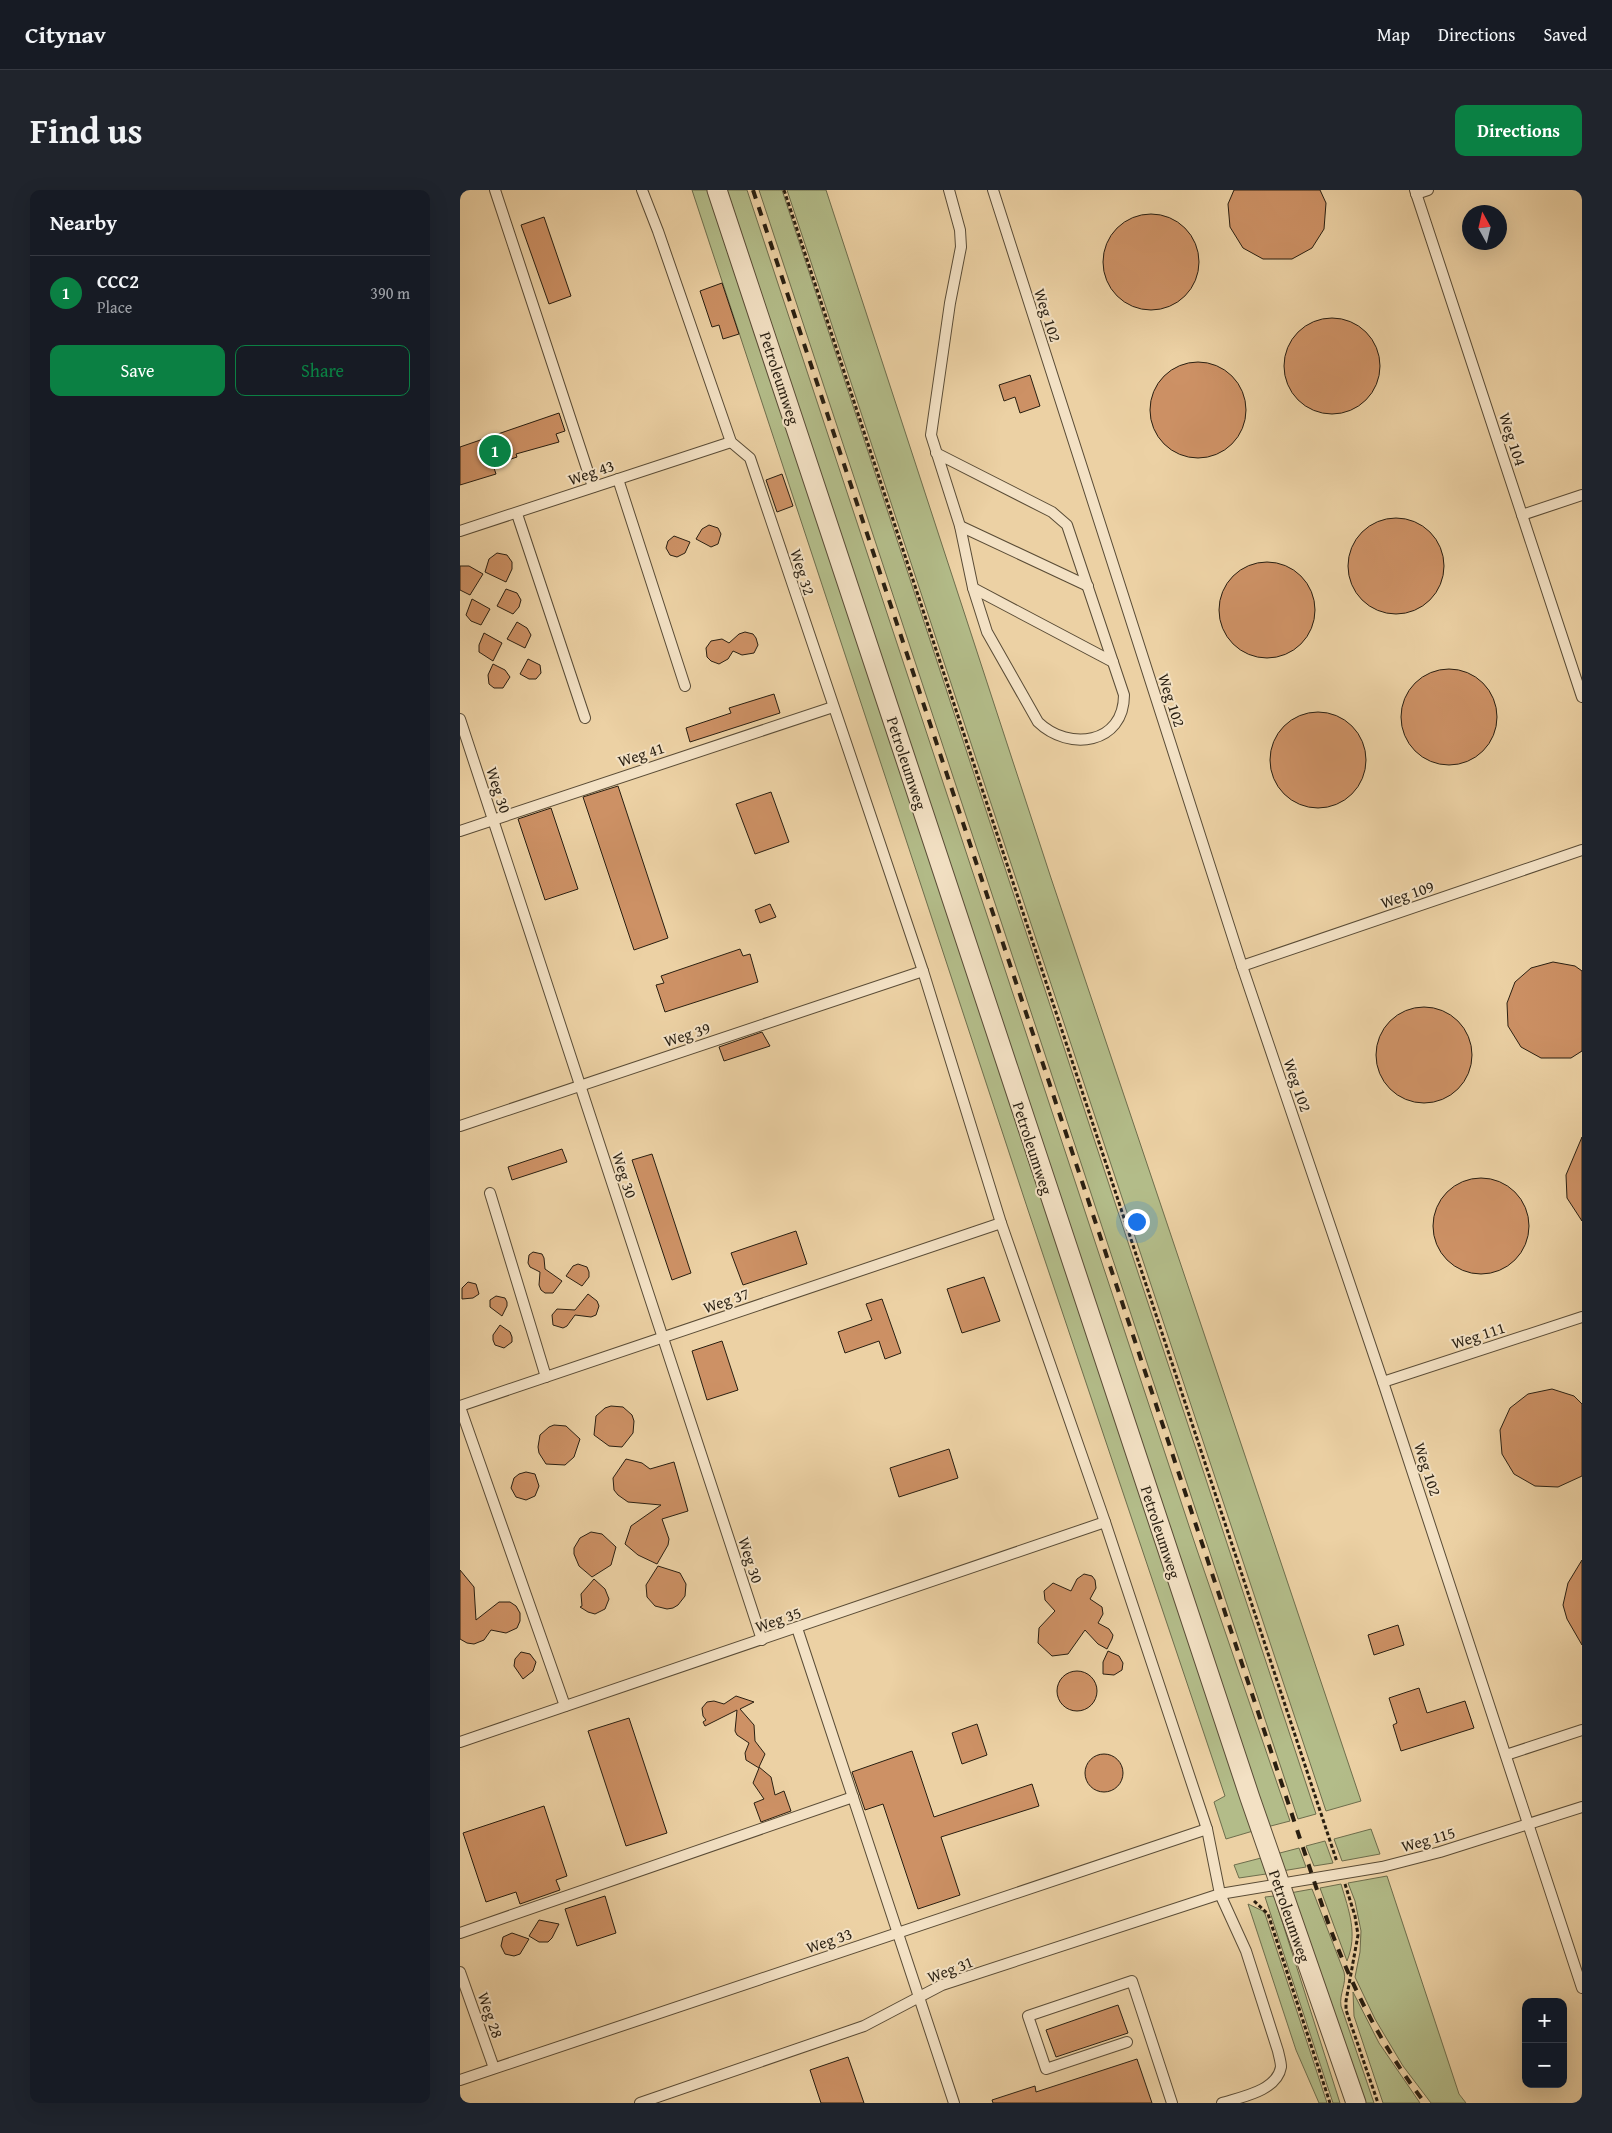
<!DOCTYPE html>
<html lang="en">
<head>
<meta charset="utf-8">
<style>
  body { margin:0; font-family:"Gentium Book Plus",serif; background:#20242c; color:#f1f3f6 }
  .controls { position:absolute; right:15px; bottom:15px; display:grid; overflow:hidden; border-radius:10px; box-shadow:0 5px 20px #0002 }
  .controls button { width:45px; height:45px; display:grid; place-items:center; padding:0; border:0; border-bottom:1px solid #363941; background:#171b24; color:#f1f3f6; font:25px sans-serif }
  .compass { position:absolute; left:1002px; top:15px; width:45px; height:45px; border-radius:50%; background:#171b24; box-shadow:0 5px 20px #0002; rotate:352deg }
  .you { position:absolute; left:676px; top:1031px; width:18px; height:18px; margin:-12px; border:4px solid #fff; border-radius:50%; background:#1a73e8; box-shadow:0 0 0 8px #1a73e833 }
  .badge { display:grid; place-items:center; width:32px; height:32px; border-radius:50%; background:#0b8043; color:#fff; font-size:16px; font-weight:700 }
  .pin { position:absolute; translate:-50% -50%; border:2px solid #fff; box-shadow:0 1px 5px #0006 }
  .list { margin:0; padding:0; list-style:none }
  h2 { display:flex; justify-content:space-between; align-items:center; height:65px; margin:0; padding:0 20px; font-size:21px }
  h2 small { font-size:16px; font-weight:400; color:#9ea1a6 }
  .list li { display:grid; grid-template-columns:32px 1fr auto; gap:15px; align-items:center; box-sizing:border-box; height:75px; padding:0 20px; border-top:1px solid #363941 }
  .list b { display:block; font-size:19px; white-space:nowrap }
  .list p { margin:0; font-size:16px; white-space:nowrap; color:#9ea1a6 }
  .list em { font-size:16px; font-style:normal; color:#9ea1a6 }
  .actions { display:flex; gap:10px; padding:15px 20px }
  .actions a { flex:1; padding:11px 0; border:1px solid #0b8043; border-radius:10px; text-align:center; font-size:18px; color:#0b8043 }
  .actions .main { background:#0b8043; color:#fff }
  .map { position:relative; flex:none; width:1122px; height:1913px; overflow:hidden; border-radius:10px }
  header { display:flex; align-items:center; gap:30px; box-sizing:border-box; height:70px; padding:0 25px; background:#171b24; border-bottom:1px solid #363941 }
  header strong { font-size:24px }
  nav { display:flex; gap:28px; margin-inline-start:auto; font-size:18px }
  .intro { display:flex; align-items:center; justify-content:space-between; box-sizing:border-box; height:120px; padding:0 30px }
  h1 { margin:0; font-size:35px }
  .button { padding:12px 22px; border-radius:10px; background:#0b8043; color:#fff; font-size:18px; font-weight:700 }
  main { display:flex; gap:30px; padding:0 30px }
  aside { flex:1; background:#171b24; border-radius:10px; box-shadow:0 5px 20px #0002 }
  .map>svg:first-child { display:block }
</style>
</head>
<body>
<header>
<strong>Citynav</strong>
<nav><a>Map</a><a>Directions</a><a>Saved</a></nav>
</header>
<div class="intro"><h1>Find us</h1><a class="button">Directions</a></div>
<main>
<aside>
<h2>Nearby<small></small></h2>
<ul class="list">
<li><span class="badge">1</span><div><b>CCC2</b><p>Place</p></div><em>390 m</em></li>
</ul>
<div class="actions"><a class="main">Save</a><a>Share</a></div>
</aside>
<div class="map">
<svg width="1122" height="1913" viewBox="0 0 1122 1913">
  <rect width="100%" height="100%" fill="#ecd1a4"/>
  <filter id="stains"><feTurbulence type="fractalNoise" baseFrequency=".004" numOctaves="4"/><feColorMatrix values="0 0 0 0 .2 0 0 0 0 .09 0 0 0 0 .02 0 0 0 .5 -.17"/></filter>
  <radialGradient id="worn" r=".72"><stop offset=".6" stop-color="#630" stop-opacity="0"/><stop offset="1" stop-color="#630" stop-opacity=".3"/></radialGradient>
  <g fill="#b3bc89" stroke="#6e6e4d">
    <path d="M 232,0 L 249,0 L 793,1641 L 766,1649 L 754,1612 L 765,1606 L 568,1020 Z"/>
    <path d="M 267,0 L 287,0 L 736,1357 L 830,1631 L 807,1637 Z"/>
    <path d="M 299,0 L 322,0 L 856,1624 L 838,1629 Z"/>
    <path d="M 327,0 L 366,0 L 591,688 L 901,1611 L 866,1621 Z"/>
    <path d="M 911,1639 L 920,1664 L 882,1671 L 874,1649 Z"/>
    <path d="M 865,1651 L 873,1673 L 854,1676 L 846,1656 Z"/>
    <path d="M 839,1658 L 846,1677 L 822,1681 L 816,1664 Z"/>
    <path d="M 801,1668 L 806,1684 L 779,1688 L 774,1675 Z"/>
    <path d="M 927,1686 L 999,1904 L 1006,1913 L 971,1913 L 943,1876 L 915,1829 L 895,1787 L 900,1762 L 901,1741 L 895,1711 L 888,1693 Z"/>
    <path d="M 881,1694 C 889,1721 898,1744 887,1771 L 860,1698 Z"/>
    <path d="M 852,1699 L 884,1782 C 887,1793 879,1804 881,1816 L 914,1913 L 905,1913 L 830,1703 Z"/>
    <path d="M 814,1706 L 880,1913 L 873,1913 L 805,1707 Z"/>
    <path d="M 788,1714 L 803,1721 L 805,1724 L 867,1913 L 859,1913 L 836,1860 Z"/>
    <path d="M 893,1802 L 919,1853 L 960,1913 L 923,1913 L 894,1826 Z"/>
  </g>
  <g fill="#cd9165" stroke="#291f11">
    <path d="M 774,0 L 860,0 L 866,13 L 864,39 L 852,58 L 832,69 L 803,69 L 783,58 L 770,37 L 768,14 Z"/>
    <circle cx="691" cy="72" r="48"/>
    <path d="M 84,27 L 111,106 L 89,114 L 61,35 Z"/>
    <path d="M 262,93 L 279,144 L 263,149 L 259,135 L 252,137 L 240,101 Z"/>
    <circle cx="872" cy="176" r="48"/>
    <circle cx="738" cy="220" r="48"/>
    <path d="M 570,185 L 580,216 L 560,223 L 555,207 L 544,211 L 539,195 Z"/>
    <path d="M 99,223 L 105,241 L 96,244 L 99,252 L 56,264 L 57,267 L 33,275 L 36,284 L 0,295 L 0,257 Z"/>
    <path d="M 322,284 L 333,316 L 317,322 L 306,290 Z"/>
    <circle cx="936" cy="376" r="48"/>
    <path d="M 249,335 L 258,338 L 261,344 L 258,354 L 251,357 L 236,349 L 242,339 Z"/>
    <path d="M 214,346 L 230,352 L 225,363 L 217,367 L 210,365 L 206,358 L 208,351 Z"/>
    <path d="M 37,363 L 47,365 L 52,372 L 52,379 L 46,392 L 25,382 L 29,369 Z"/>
    <circle cx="807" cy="420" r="48"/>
    <path d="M 0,376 L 9,376 L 23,384 L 10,405 L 0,400 Z"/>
    <path d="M 46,399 L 57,403 L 61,410 L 59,417 L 53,424 L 37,416 Z"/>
    <path d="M 12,409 L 30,419 L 21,435 L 11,431 L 6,425 Z"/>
    <path d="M 57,432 L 67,438 L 71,445 L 65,458 L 47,449 Z"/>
    <path d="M 285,442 L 293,444 L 296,448 L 298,455 L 294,463 L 282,465 L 273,461 L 268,469 L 259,474 L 251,471 L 247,467 L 246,458 L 251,451 L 262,449 L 269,453 L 279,444 Z"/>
    <path d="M 24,443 L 42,453 L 33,471 L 19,462 L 19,455 Z"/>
    <path d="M 68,469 L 80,475 L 81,483 L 76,489 L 69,489 L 60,484 Z"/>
    <path d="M 33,474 L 45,480 L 50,487 L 43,498 L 34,498 L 29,494 L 28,485 Z"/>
    <circle cx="989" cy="527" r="48"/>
    <path d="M 314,504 L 320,523 L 230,552 L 226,538 L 271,523 L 269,518 Z"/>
    <circle cx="858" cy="570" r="48"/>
    <path d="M 158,596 L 208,748 L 174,760 L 123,607 Z"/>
    <path d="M 311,602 L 329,652 L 295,664 L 276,614 Z"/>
    <path d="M 91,618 L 118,699 L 85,710 L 58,629 Z"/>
    <path d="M 310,714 L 316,727 L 300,733 L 295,720 Z"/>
    <path d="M 280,759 L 283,766 L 290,764 L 298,792 L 205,822 L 196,795 L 204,793 L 201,786 Z"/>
    <path d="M 1093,772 L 1115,776 L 1122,781 L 1122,861 L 1111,868 L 1081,868 L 1061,857 L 1048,836 L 1047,813 L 1055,792 L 1071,778 Z"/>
    <circle cx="964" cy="865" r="48"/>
    <path d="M 302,842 L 310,856 L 264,871 L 259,857 Z"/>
    <path d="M 1122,947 L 1122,1031 L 1107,1008 L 1106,985 Z"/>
    <path d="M 102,959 L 107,972 L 52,990 L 48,977 Z"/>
    <path d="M 192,964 L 231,1083 L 212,1090 L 172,970 Z"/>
    <circle cx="1021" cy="1036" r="48"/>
    <path d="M 336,1041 L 347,1074 L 283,1095 L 271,1063 Z"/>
    <path d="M 73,1062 L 82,1064 L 84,1068 L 85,1079 L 102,1091 L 93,1103 L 85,1103 L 81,1100 L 79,1095 L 80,1082 L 70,1077 L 68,1073 L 69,1065 Z"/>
    <path d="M 118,1074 L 127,1077 L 129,1082 L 129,1087 L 122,1096 L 106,1086 L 113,1076 Z"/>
    <path d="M 524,1087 L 540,1131 L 502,1143 L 487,1099 Z"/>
    <path d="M 8,1092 L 16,1094 L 19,1104 L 13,1108 L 2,1109 L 2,1098 Z"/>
    <path d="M 128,1104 L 137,1111 L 139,1116 L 136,1125 L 131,1127 L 115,1125 L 107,1136 L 103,1138 L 93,1135 L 92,1125 L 97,1119 L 115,1120 Z"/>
    <path d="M 36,1106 L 45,1108 L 47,1112 L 47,1116 L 42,1126 L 30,1117 L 30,1110 Z"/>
    <path d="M 422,1109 L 441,1163 L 425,1169 L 419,1151 L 385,1163 L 378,1142 L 412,1130 L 406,1114 Z"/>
    <path d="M 40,1135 L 50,1142 L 52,1147 L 52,1152 L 44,1158 L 35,1155 L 33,1150 L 33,1145 Z"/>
    <path d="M 262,1151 L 278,1200 L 247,1210 L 232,1161 Z"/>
    <path d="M 1092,1199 L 1114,1206 L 1122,1214 L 1122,1286 L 1098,1297 L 1075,1296 L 1054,1284 L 1042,1264 L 1040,1240 L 1050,1218 L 1068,1204 Z"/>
    <path d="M 151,1216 L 163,1217 L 172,1225 L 174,1231 L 173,1243 L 162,1257 L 149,1256 L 134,1245 L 136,1226 L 145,1218 Z"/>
    <path d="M 94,1235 L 106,1236 L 120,1249 L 114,1267 L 105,1275 L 86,1274 L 79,1263 L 78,1257 L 80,1245 L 89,1237 Z"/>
    <path d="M 489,1259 L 498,1288 L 439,1307 L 430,1278 Z"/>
    <path d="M 166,1269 L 182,1273 L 190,1279 L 214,1272 L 228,1321 L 202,1329 L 209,1349 L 208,1355 L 197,1374 L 178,1365 L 165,1354 L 171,1336 L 201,1315 L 168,1312 L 158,1305 L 154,1300 L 153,1288 Z"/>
    <path d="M 66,1282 L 75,1284 L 79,1296 L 75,1306 L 66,1310 L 56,1307 L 51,1298 L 54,1288 L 59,1284 Z"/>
    <path d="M 131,1342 L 142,1344 L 156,1357 L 151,1375 L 132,1387 L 119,1376 L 114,1364 L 114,1358 L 120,1348 Z"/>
    <path d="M 1122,1370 L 1122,1455 L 1107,1429 L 1103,1415 L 1108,1393 Z"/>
    <path d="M 198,1376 L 220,1383 L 226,1394 L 225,1406 L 218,1415 L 213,1418 L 207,1419 L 195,1416 L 187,1407 L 186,1395 Z"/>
    <path d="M 0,1380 L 14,1397 L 16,1430 L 39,1412 L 50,1412 L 56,1416 L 60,1423 L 60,1431 L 57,1438 L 46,1443 L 31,1440 L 24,1450 L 14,1454 L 7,1453 L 0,1449 Z"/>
    <path d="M 624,1384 L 632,1386 L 635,1390 L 636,1398 L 630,1409 L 642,1417 L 643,1424 L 638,1433 L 649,1439 L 653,1445 L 652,1449 L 647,1459 L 638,1454 L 625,1440 L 608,1464 L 592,1466 L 578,1453 L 579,1438 L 595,1421 L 585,1410 L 584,1401 L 593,1393 L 611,1401 L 617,1389 Z"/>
    <path d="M 134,1389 L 145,1399 L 149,1409 L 145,1419 L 135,1424 L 128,1422 L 120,1417 L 122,1416 L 121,1404 Z"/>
    <path d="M 938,1435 L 944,1455 L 914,1465 L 908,1445 Z"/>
    <path d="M 648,1461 L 659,1466 L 663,1473 L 662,1480 L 654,1485 L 643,1484 L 643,1472 Z"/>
    <path d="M 61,1462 L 70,1464 L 76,1472 L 73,1481 L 63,1489 L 54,1476 L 55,1469 Z"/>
    <circle cx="617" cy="1501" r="20"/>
    <path d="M 959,1498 L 967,1523 L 1005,1511 L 1014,1538 L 941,1561 L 933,1535 L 937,1533 L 929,1508 Z"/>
    <path d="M 276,1506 L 294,1512 L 280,1519 L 294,1535 L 295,1551 L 305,1564 L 299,1577 L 311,1587 L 315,1605 L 324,1601 L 331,1621 L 301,1632 L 294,1613 L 304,1609 L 293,1593 L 299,1578 L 286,1570 L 285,1563 L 289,1553 L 277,1545 L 275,1541 L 277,1520 L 245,1536 L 243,1532 L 246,1530 L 243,1526 L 242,1518 L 247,1512 L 254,1511 L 264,1514 Z"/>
    <path d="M 169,1528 L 207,1643 L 166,1656 L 128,1541 Z"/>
    <path d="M 517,1534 L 527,1565 L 502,1574 L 492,1543 Z"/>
    <path d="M 452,1561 L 474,1627 L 572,1594 L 579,1616 L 481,1647 L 500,1705 L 458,1719 L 423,1614 L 405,1620 L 392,1582 Z"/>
    <circle cx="644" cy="1583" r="19"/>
    <path d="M 84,1616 L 107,1686 L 96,1690 L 100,1700 L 60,1714 L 56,1702 L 26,1712 L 3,1643 Z"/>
    <path d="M 145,1706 L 156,1743 L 117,1756 L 105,1719 Z"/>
    <path d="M 79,1730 L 99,1734 L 92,1748 L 88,1752 L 79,1752 L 69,1746 Z"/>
    <path d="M 52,1743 L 69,1749 L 60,1764 L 54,1766 L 45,1764 L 41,1756 L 43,1747 Z"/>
    <path d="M 658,1815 L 668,1843 L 596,1867 L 586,1840 Z"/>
    <path d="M 388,1867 L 404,1913 L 361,1913 L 350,1880 Z"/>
    <path d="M 677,1869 L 692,1913 L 533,1913 L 532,1910 L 575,1896 L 576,1902 Z"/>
  </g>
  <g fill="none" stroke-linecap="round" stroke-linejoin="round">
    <defs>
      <g id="service">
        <path d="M 35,0 L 133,297"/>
        <path d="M 182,0 L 198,41 L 271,252 L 290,268 L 463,781 L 541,1033 L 645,1332 L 747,1639 L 760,1704 L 786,1761 L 818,1861 C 819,1866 821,1872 821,1877 C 817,1901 781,1907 762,1913"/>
        <path d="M 533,0 L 782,776 L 923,1192 L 1122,1798"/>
        <path d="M 955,0 L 1122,507"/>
        <path d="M 956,4 L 968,0"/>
        <path d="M 476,263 L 592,322 L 607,335 L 664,505 C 664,554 609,562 578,532 L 527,442 L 513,398 L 500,336 L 471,245 L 490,113 L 501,57 L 500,40 L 489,0"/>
        <path d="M 158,289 L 225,496"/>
        <path d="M 57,324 L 125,528"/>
        <path d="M 1062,325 L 1122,305"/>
        <path d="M 500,336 L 628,396"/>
        <path d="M 0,341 L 271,252"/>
        <path d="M 513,398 L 653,472"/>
        <path d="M 0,529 L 302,1450"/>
        <path d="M 0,641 L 373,517"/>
        <path d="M 782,776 L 1122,660"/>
        <path d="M 0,936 L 463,781"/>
        <path d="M 30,1003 L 86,1187"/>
        <path d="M 923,1192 L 1122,1127"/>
        <path d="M 0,1216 L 541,1033"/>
        <path d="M 0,1217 L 105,1516"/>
        <path d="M 337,1438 L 494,1913"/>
        <path d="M 0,1552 L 645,1332"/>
        <path d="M 1046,1565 L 1122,1540"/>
        <path d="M 0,1743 L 393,1607"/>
        <path d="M 0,1782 L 34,1878"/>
        <path d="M 667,1852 L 586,1879 L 568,1826 L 672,1791 L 712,1913"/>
        <path d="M 0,1890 L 747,1639"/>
        <path d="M 180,1913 L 404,1836 L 482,1795 L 760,1704 L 922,1677 L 980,1662 L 1122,1617"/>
      </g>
      <path id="minor" d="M 257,0 L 790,1608 L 896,1913"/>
    </defs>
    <use href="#service" stroke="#5a4c36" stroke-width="12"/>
    <use href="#minor" stroke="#5a4c36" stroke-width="21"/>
    <g stroke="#291f11" stroke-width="3" stroke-dasharray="4 2.5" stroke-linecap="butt">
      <path d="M 324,0 L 877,1672"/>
      <path d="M 885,1694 L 895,1726 L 898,1745 L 886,1811 L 886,1820 L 918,1913"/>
      <path d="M 794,1711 L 808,1724 L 870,1913"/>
    </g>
    <use href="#service" stroke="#f3e1c4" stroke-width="10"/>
    <use href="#minor" stroke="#f3e1c4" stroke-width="19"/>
    <path stroke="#291f11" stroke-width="4" stroke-dasharray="9 9" stroke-linecap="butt" d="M 293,0 L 865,1724 C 889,1792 921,1856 965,1913"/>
  </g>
  <g text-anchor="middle" stroke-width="4" stroke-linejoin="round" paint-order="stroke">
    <g font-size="16" fill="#291f11" stroke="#f3e1c4">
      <text transform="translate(588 125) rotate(72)" y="6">Weg 102</text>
      <text transform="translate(320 188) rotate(72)" y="6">Petroleumweg</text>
      <text transform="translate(1053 249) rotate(72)" y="6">Weg 104</text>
      <text transform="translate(131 282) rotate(-19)" y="6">Weg 43</text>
      <text transform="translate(343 382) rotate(72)" y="6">Weg 32</text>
      <text transform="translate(712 510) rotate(72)" y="6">Weg 102</text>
      <text transform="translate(181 564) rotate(-18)" y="6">Weg 41</text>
      <text transform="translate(447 573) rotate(72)" y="6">Petroleumweg</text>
      <text transform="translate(39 600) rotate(72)" y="6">Weg 30</text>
      <text transform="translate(947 704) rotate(-19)" y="6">Weg 109</text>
      <text transform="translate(227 844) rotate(-18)" y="6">Weg 39</text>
      <text transform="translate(838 895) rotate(71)" y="6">Weg 102</text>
      <text transform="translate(573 958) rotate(72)" y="6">Petroleumweg</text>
      <text transform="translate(165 985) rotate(72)" y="6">Weg 30</text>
      <text transform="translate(266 1110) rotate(-19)" y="6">Weg 37</text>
      <text transform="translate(1018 1145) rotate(-18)" y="6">Weg 111</text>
      <text transform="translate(968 1279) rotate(72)" y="6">Weg 102</text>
      <text transform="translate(701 1342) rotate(72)" y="6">Petroleumweg</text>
      <text transform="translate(291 1370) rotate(72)" y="6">Weg 30</text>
      <text transform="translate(318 1429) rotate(-19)" y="6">Weg 35</text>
      <text transform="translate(968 1649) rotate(-16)" y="6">Weg 115</text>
      <text transform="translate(830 1726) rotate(71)" y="6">Petroleumweg</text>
      <text transform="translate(369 1750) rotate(-19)" y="6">Weg 33</text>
      <text transform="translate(490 1779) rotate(-21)" y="6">Weg 31</text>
      <text transform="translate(31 1825) rotate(71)" y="6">Weg 28</text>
    </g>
  </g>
  <rect width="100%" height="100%" filter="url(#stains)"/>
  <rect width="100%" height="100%" fill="url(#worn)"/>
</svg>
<div class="controls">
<button>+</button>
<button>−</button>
</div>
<svg class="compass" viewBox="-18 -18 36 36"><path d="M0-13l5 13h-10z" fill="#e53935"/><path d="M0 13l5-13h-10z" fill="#9ea1a6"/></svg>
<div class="you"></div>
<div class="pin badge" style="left:35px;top:261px">1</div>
</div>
</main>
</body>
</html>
